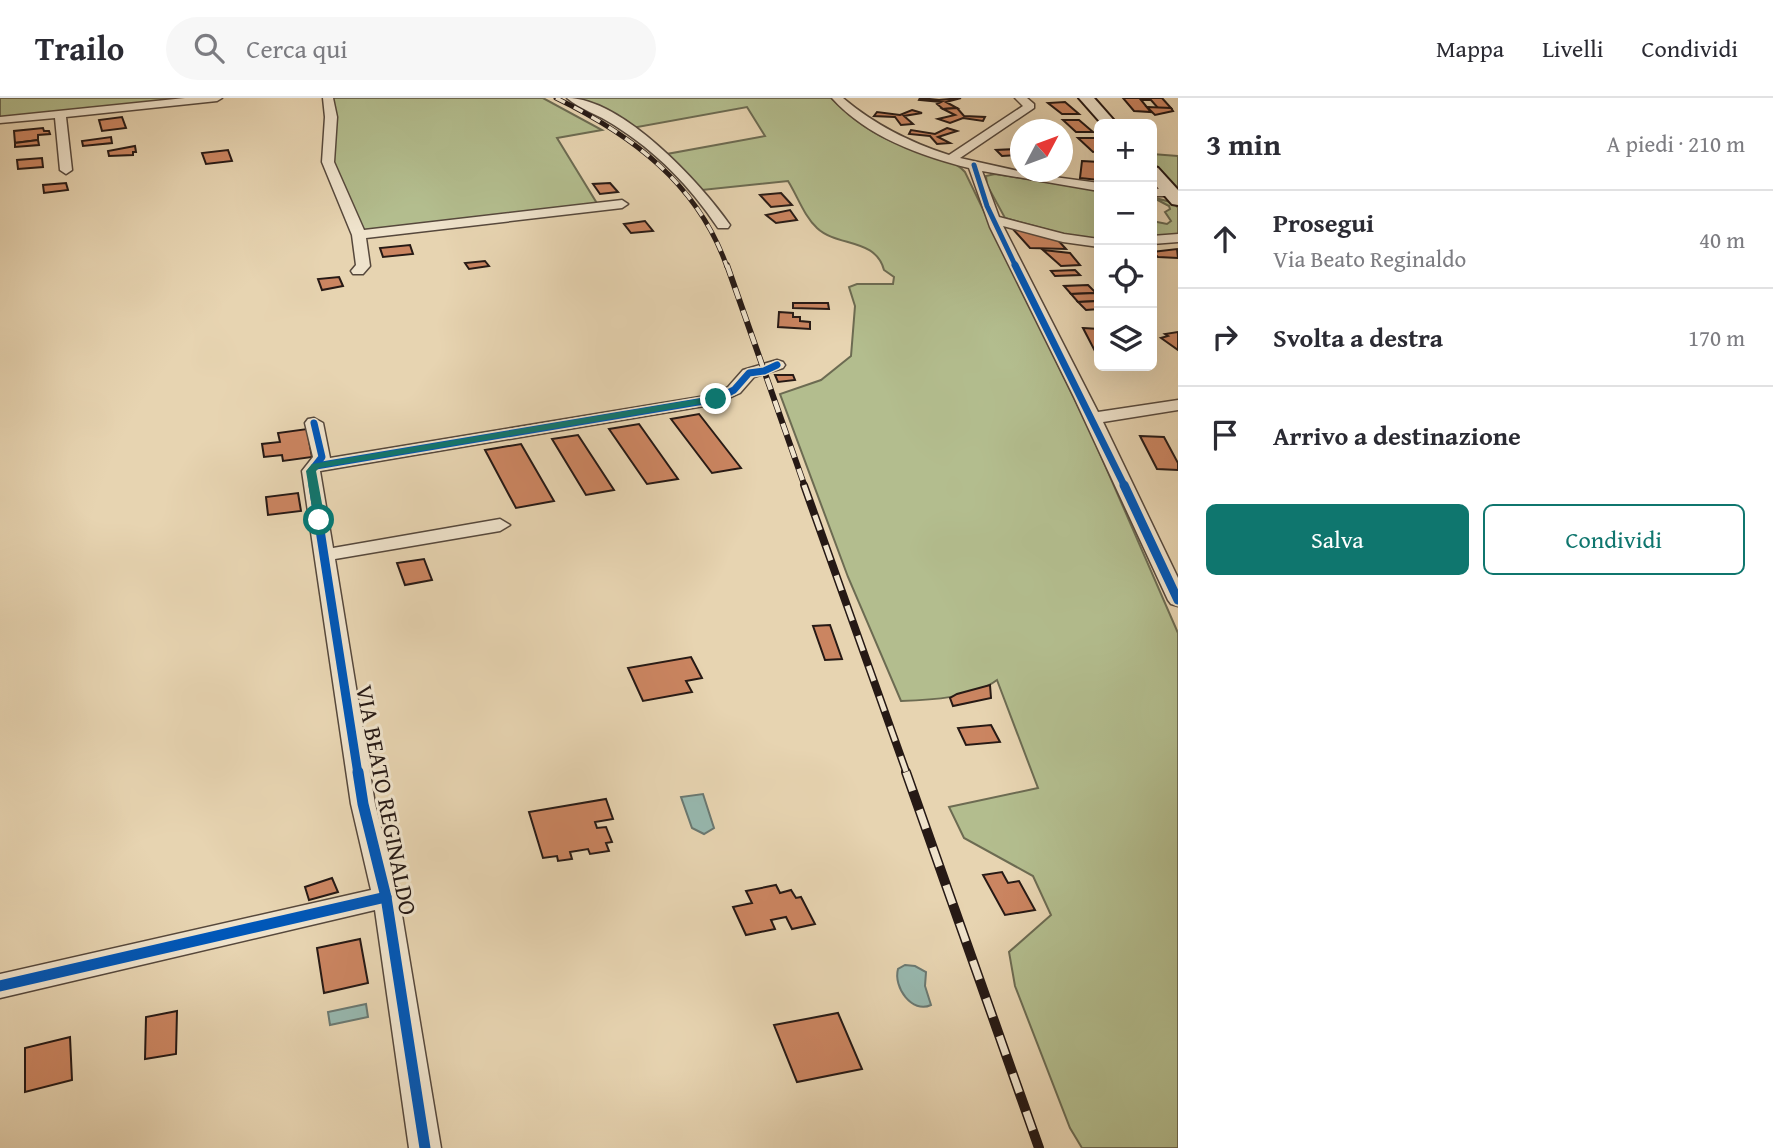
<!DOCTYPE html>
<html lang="it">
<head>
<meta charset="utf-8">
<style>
  body { margin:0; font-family:"Gentium Book Plus",serif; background:#f7f7f7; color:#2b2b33 }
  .controls { position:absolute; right:21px; top:21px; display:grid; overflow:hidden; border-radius:10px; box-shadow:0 7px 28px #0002 }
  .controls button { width:63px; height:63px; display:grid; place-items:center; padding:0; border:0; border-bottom:2px solid #e1e1e2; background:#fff; color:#2b2b33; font:35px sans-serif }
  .compass { position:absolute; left:1010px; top:21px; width:63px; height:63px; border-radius:50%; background:#fff; box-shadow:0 7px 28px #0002; rotate:49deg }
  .stop { position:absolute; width:21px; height:21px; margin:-16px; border:5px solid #0f766e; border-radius:50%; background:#fff }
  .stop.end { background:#0f766e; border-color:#fff; box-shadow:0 2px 7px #0008 }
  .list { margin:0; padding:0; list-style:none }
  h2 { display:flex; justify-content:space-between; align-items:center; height:91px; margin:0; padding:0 28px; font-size:30px }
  h2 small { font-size:23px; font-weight:400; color:#7c7c81 }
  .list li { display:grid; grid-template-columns:46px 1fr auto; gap:21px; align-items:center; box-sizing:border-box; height:98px; padding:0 28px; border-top:2px solid #e1e1e2 }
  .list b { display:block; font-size:26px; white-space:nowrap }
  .list p { margin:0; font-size:23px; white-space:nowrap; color:#7c7c81 }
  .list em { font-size:23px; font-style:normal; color:#7c7c81 }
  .actions { display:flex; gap:14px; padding:21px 28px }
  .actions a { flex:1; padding:16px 0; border:2px solid #0f766e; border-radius:10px; text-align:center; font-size:24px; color:#0f766e }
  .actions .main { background:#0f766e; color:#fff }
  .icon { flex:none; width:38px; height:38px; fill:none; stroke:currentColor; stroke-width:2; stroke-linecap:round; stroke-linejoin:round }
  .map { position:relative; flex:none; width:1178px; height:1050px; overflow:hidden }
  header { display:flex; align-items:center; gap:42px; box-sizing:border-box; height:98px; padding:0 35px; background:#fff; border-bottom:2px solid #e1e1e2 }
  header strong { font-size:33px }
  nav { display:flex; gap:38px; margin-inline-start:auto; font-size:24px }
  .search { width:490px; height:63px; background:#f7f7f7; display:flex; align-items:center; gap:18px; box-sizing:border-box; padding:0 24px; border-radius:38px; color:#7c7c81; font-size:26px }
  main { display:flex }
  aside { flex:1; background:#fff }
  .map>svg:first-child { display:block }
</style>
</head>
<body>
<header>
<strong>Trailo</strong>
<div class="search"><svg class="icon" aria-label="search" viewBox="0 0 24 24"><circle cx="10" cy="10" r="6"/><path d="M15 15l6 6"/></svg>Cerca qui</div>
<nav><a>Mappa</a><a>Livelli</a><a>Condividi</a></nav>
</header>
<main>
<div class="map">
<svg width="1178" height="1050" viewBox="0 0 1178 1050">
  <rect width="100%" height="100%" fill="#e7d4b1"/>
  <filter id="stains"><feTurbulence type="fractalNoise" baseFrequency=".00286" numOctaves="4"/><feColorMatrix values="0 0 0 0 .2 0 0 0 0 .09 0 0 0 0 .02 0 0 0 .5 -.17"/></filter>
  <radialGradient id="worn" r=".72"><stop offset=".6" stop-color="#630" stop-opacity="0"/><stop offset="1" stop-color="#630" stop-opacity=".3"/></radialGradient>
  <g fill="#b3bd8e" stroke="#6c6b52" stroke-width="2">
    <path d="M 0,0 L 205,0 L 0,20 Z"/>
    <path d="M 331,0 L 543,0 L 602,32 L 557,40 L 598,107 L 361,133 L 331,65 Z"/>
    <path d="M 576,0 L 831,0 C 849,17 866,32 889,42 C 911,53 948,55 965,74 L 1091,335 L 1178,535 L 1178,1050 L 1082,1050 L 1070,1030 L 1015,888 L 1009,854 L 1051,817 L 1033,778 L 964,740 L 949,709 L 1038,690 L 997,582 C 973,600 930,602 901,603 L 848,479 L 780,296 L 821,282 L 851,258 L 855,208 L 849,189 L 857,186 L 893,186 L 894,179 L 884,172 C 876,140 837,149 817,130 C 804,118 798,99 788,83 L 702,92 L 667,56 L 765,38 L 747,9 L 632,30 Z"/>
    <path d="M 1152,56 L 1178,58 L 1178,91 L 1152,64 Z"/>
    <path d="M 995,76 L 1099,92 L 1099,142 L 1071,138 L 1005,120 L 987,87 L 986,78 Z"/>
    <path d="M 1152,99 L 1174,105 L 1178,110 L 1178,137 L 1152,139 L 1152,123 L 1167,126 L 1171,123 L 1165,114 L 1170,111 L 1169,108 Z"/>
  </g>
  <g fill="#97b8af" stroke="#6a7871" stroke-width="2">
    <path d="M 703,696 L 714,730 L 704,736 L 692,730 L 681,699 Z"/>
    <path d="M 905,867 L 915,868 L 926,874 L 925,888 L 931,907 C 912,916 893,889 898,871 Z"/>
    <path d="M 366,906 L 368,919 L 330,927 L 328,914 Z"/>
  </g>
  <g fill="#cb8561" stroke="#261915" stroke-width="2">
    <path d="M 920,0 L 939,2 L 961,0 L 946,4 L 957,10 L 943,11 L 937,6 L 941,4 L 919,2 Z"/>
    <path d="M 1123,0 L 1162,0 L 1171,10 L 1158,10 L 1151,2 L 1141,2 L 1151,14 L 1134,13 Z"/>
    <path d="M 1065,4 L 1079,16 L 1062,16 L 1048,5 Z"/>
    <path d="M 1147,9 L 1171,10 L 1173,13 L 1155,17 Z"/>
    <path d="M 957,10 L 964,18 L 985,19 L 983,23 L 963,20 L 950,25 L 938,21 L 955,17 L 943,11 Z"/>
    <path d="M 912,12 L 922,15 L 904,18 L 913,26 L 901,27 L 895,19 L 874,18 L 877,14 L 900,17 Z"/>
    <path d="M 122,19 L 126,30 L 102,33 L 99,22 Z"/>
    <path d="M 1063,22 L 1079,22 L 1093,34 L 1076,34 Z"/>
    <path d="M 43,30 L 44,33 L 49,33 L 50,36 L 38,37 L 38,42 L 15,45 L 14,33 Z"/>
    <path d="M 947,30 L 957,33 L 938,39 L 950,45 L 937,46 L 930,38 L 909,36 L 911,32 L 935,36 Z"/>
    <path d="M 111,39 L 112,45 L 83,48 L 82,43 Z"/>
    <path d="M 1078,40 L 1095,40 L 1099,44 L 1099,53 L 1093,54 Z"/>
    <path d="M 38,42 L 39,47 L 15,49 L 15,45 Z"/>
    <path d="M 1015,46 L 1020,47 L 1020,57 L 1002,58 L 996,52 L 1016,51 L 1013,49 Z"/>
    <path d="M 135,48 L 136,54 L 133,54 L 133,57 L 109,58 L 108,53 Z"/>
    <path d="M 228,52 L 232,63 L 206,66 L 202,55 Z"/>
    <path d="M 42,60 L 43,69 L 18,71 L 17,62 Z"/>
    <path d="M 1082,63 L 1099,64 L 1099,82 L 1080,80 Z"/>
    <path d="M 66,85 L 68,92 L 44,95 L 43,87 Z"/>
    <path d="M 610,85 L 618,94 L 600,96 L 593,86 Z"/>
    <path d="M 781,95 L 792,107 L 771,109 L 760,97 Z"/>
    <path d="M 790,112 L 797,122 L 776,125 L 766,117 Z"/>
    <path d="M 645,123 L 653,133 L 631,135 L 624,126 Z"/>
    <path d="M 1011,129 L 1056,140 L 1066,151 L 1030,150 Z"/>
    <path d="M 410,147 L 413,156 L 383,159 L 380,150 Z"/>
    <path d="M 1177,151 L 1178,160 L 1158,159 L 1152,154 Z"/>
    <path d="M 1043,152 L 1070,155 L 1080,167 L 1061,168 Z"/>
    <path d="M 485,163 L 489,168 L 469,171 L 465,165 Z"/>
    <path d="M 1075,172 L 1080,177 L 1055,178 L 1051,173 Z"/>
    <path d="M 339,179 L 343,188 L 322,192 L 318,181 Z"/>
    <path d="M 1088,187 L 1096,195 L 1071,196 L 1064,188 Z"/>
    <path d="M 1096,195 L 1099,203 L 1078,204 L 1071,196 Z"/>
    <path d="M 1099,203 L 1099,211 L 1086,212 L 1078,204 Z"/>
    <path d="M 793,205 L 828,205 L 829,211 L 793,210 Z"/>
    <path d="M 779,214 L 793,215 L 793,219 L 800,219 L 800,223 L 810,224 L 810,231 L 778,229 Z"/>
    <path d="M 1083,230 L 1099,231 L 1099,257 L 1097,257 Z"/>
    <path d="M 1178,234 L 1178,252 L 1161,240 L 1168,238 L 1165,236 Z"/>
    <path d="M 775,277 L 793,277 L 795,282 L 778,284 Z"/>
    <path d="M 699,316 L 741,370 L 712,375 L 671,321 Z"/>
    <path d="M 639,326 L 678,381 L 647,386 L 609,331 Z"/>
    <path d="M 307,331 L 312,359 L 283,363 L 282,357 L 264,359 L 262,346 L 280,344 L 278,335 Z"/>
    <path d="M 578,337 L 614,392 L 586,397 L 552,341 Z"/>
    <path d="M 1140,338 L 1164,339 L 1178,365 L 1178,372 L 1157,371 Z"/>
    <path d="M 521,346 L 554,403 L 516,410 L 485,352 Z"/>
    <path d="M 298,395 L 301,413 L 268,417 L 266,399 Z"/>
    <path d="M 424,461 L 432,482 L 405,487 L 397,465 Z"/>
    <path d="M 830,527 L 842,561 L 825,562 L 813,528 Z"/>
    <path d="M 691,559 L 702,580 L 686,583 L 692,594 L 643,603 L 628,570 Z"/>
    <path d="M 990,587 L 991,600 L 953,608 L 950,600 L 957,596 Z"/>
    <path d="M 991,627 L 1000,644 L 966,647 L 958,630 Z"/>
    <path d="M 606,701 L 613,721 L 595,724 L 597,730 L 606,729 L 612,744 L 606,745 L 609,753 L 590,756 L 588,751 L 570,754 L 572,761 L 558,763 L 557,758 L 543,760 L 529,714 Z"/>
    <path d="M 1002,774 L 1008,785 L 1019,783 L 1035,812 L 1005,817 L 983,777 Z"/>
    <path d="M 332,780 L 338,794 L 309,802 L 305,789 Z"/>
    <path d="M 776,787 L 780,795 L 791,792 L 796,800 L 801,799 L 815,826 L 792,831 L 786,819 L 771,822 L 775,831 L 746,837 L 733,809 L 752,805 L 746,793 Z"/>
    <path d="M 360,841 L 368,885 L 324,895 L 317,850 Z"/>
    <path d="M 177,913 L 176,956 L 145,961 L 146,919 Z"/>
    <path d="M 838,915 L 862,971 L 797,984 L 774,927 Z"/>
    <path d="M 70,939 L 72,982 L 25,994 L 25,950 Z"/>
  </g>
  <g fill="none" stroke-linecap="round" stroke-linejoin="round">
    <defs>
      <g id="street">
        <path d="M 185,0 L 222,0 L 217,3 L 66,19 L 72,72 L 66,76 L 60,72 L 55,20 L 0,25 L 0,19 Z"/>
        <path d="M 323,0 L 333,0 L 337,19 L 334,64 L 364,132 L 622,102 L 628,106 L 622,110 L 366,140 L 370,168 L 363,176 L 353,176 L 351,173 L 356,167 L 352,137 L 322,64 L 325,19 Z"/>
        <path d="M 567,0 C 622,0 700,84 730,127 L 728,130 L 718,130 C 690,88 657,54 614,27 C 599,17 580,11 567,0 Z"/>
        <path d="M 832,0 L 843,0 C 875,27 909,44 949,57 L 1023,8 L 1015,0 L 1027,0 L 1034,6 L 1034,10 L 960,60 L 1032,76 L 1099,85 L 1099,93 L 982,73 L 999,119 L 1064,136 L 1099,141 L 1099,149 L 1063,144 L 1003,128 L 1098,314 L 1178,302 L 1178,312 L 1103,324 L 1178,480 L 1178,508 L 1171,506 L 1168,502 L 1074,299 L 990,129 L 969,70 C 920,58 866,38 832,0 Z"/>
        <path d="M 1152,90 L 1177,93 L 1178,98 L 1152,98 Z"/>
        <path d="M 1178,136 L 1178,144 L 1152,146 L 1152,138 Z"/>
        <path d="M 777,262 L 783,264 L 785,267 L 783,270 L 754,279 L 740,295 L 716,306 L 320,373 L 333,450 L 500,421 L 510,427 L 500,433 L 335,461 L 375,706 L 399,799 L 441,1050 L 409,1050 L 375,812 L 0,900 L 0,876 L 371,792 L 351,706 L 302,373 L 313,359 L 305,325 L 308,321 L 314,320 L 323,325 L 330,360 L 712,297 L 728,289 L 743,272 Z"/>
      </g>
      <g id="secondary">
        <path d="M 1079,0 L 1094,0 L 1117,26 L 1102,26 Z"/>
        <path d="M 1152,68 L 1158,70 L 1178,92 L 1178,107 L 1172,106 L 1152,83 Z"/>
      </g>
    </defs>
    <use href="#street" stroke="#56483c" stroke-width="3"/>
    <use href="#secondary" stroke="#261915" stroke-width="4"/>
    <use href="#street" fill="#efe3cc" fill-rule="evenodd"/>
    <use href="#secondary" fill="#efe3cc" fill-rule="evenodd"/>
    <defs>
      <path id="rail-far3" d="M 556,0 C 632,37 698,86 727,169"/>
      <path id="rail-far2" d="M 727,167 L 805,389"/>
      <path id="rail-far1" d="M 804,387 L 907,676"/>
      <path id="rail" d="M 906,674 L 1039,1050"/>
    </defs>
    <use href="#rail-far3" stroke="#261915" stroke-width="5"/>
    <use href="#rail-far2" stroke="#261915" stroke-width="6"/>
    <use href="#rail-far1" stroke="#261915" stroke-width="8"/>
    <use href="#rail" stroke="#261915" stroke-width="10"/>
    <use href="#rail-far3" stroke="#efe3cc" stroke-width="3.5" stroke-dasharray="10" stroke-linecap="butt"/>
    <use href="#rail-far2" stroke="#efe3cc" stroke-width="4.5" stroke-dasharray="12" stroke-linecap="butt"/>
    <use href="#rail-far1" stroke="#efe3cc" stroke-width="5" stroke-dasharray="16" stroke-linecap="butt"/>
    <use href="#rail" stroke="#efe3cc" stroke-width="7" stroke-dasharray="20" stroke-linecap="butt"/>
    <defs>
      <path id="cycleway-far3" d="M 974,67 L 987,108 L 1016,169"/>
      <g id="cycleway-far2">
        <path d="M 1015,167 L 1125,389"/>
        <path d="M 316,368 L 716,301 L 734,292 L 749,275 L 764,273 L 777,267"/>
        <path d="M 313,389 L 311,373 L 322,359 L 314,325"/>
      </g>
      <g id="cycleway-far1">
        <path d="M 313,387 L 358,676"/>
        <path d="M 1124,387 L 1178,502"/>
      </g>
      <g id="cycleway">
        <path d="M 358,674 L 363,706 L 386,799 L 425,1050"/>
        <path d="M 0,888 L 386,799"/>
      </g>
    </defs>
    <use href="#cycleway-far3" stroke="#efe3cc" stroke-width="8"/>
    <use href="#cycleway-far2" stroke="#efe3cc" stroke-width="10"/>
    <use href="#cycleway-far1" stroke="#efe3cc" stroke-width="13"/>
    <use href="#cycleway" stroke="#efe3cc" stroke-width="16"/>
    <use href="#cycleway-far3" stroke="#0057b8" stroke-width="5"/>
    <use href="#cycleway-far2" stroke="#0057b8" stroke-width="7"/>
    <use href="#cycleway-far1" stroke="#0057b8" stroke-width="9"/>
    <use href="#cycleway" stroke="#0057b8" stroke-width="11"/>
  </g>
  <path fill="#0f766e" d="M 716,298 L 720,301 L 719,303 L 319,370 L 316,373 L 325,422 L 319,425 L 314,422 L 306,373 L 312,366 Z"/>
  <g text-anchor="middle" stroke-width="6" stroke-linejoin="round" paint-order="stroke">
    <g font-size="24" fill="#261915" stroke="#efe3cc">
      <text transform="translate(386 702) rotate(79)" y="8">VIA BEATO REGINALDO</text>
    </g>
  </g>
  <rect width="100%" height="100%" filter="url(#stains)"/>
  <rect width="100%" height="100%" fill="url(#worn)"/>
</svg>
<div class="controls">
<button>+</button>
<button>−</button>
<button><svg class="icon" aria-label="locate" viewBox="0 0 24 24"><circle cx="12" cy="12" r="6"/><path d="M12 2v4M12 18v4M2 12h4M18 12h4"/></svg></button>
<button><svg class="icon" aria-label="layers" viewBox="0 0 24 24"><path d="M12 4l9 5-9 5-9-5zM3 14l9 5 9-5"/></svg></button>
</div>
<svg class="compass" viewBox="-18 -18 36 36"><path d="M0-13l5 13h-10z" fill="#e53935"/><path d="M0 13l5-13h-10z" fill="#7c7c81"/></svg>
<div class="stop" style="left:319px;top:422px"></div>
<div class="stop end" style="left:716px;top:301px"></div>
</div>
<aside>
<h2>3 min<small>A piedi · 210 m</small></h2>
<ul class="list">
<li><svg class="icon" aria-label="ahead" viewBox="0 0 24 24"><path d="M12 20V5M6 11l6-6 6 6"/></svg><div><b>Prosegui</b><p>Via Beato Reginaldo</p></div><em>40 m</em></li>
<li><svg class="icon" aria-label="right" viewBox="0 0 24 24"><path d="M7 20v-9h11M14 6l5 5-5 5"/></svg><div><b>Svolta a destra</b></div><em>170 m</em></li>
<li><svg class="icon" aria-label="arrive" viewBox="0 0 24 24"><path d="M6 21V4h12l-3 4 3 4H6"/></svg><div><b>Arrivo a destinazione</b></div></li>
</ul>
<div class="actions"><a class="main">Salva</a><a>Condividi</a></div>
</aside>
</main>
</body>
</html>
